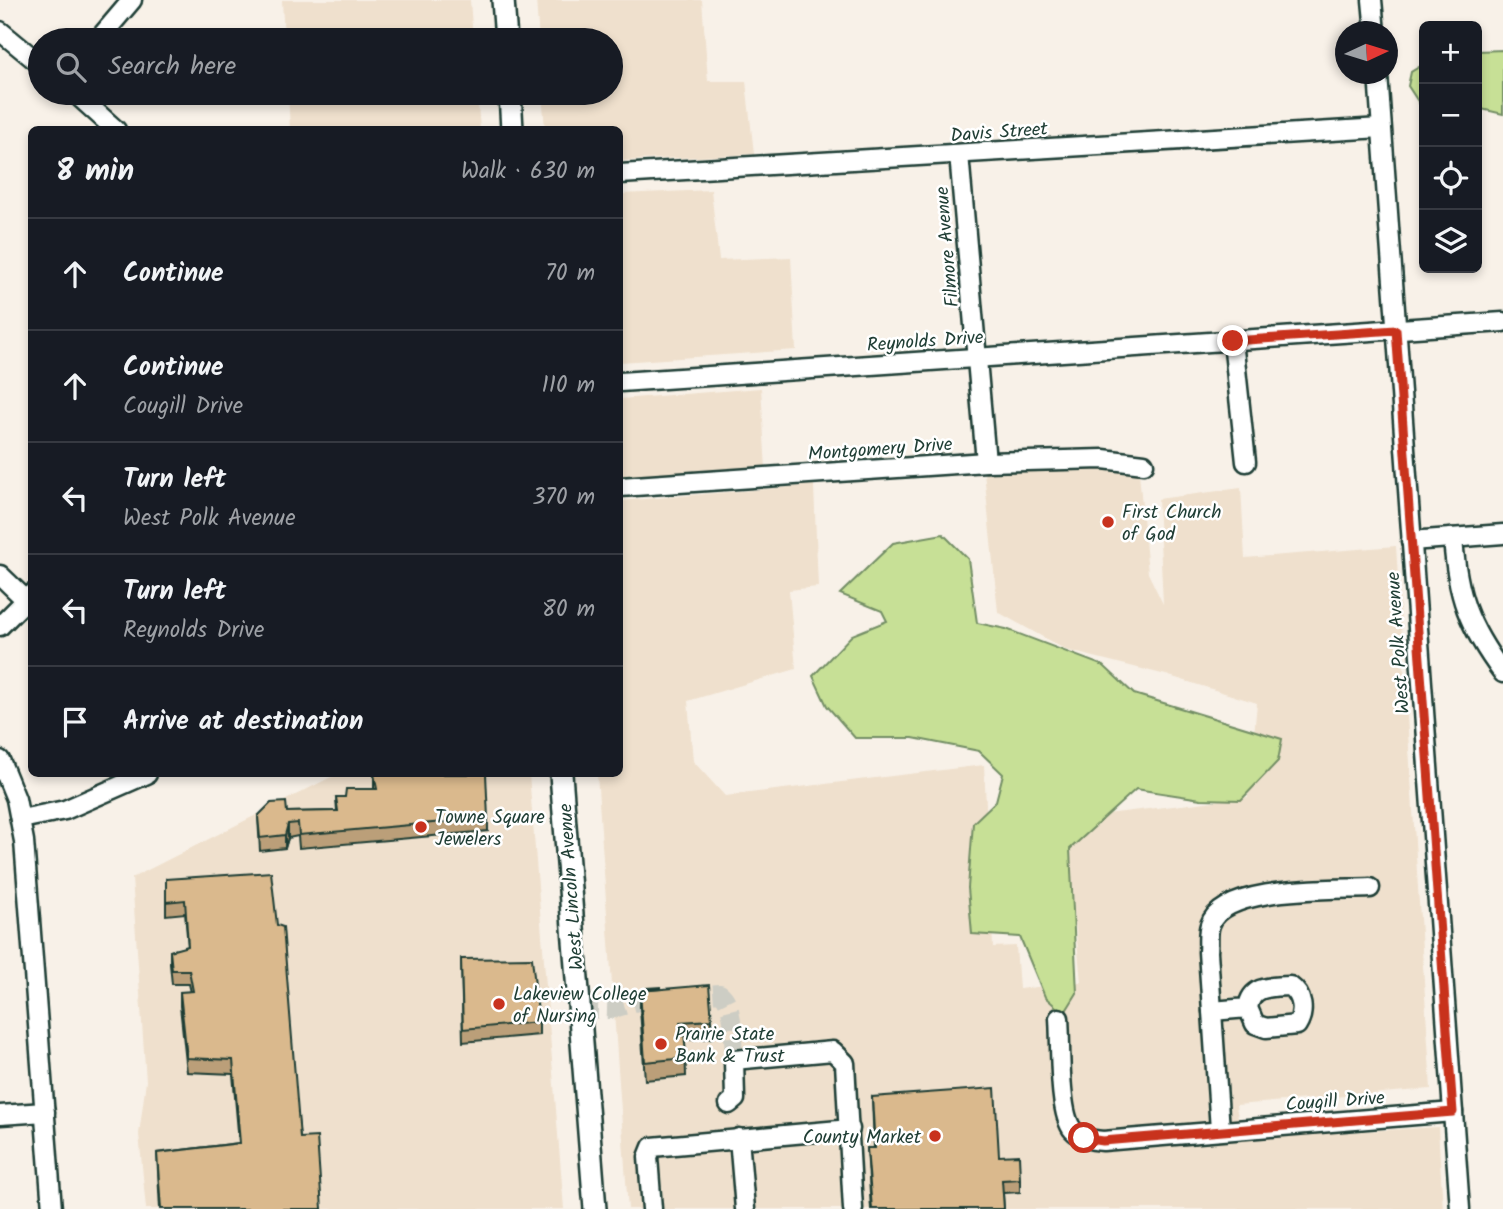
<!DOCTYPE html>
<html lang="en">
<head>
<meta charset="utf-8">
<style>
  body { margin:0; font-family:Kalam,sans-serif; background:#20242c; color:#f1f3f6 }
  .controls { position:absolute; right:21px; top:21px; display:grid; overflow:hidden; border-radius:10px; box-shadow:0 4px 10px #0003 }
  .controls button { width:63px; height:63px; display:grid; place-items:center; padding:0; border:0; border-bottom:2px solid #363941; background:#171b24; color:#f1f3f6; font:35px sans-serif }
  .compass { position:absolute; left:1335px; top:21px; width:63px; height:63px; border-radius:50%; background:#171b24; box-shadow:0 4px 10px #0003; rotate:86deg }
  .stop { position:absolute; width:21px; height:21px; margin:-16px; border:5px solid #c8321e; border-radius:50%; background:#fff }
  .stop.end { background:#c8321e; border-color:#fff; box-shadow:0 2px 7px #0008 }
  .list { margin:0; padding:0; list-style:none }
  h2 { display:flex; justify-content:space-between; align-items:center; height:91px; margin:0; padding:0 28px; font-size:30px }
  h2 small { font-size:23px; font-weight:400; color:#9ea1a6 }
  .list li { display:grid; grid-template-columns:46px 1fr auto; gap:21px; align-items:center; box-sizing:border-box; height:112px; padding:0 28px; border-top:2px solid #363941 }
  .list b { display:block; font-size:26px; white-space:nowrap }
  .list p { margin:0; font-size:23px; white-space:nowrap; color:#9ea1a6 }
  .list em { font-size:23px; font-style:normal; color:#9ea1a6 }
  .icon { flex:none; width:38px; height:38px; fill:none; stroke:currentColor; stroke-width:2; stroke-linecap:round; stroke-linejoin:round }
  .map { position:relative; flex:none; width:1503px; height:1209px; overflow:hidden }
  .search { position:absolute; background:#171b24; box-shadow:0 4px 10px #0003; left:28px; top:28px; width:595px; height:77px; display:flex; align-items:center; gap:18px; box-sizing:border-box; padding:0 24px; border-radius:38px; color:#9ea1a6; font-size:26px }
  .panel { position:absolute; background:#171b24; box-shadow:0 4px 10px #0003; left:28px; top:126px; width:595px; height:651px; border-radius:10px }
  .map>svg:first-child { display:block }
</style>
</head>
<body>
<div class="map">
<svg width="1503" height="1209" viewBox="0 0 1503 1209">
  <rect width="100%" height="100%" fill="#f8f1e8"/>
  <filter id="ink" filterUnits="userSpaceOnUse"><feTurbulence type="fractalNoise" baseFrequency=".0143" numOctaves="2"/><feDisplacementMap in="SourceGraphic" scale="14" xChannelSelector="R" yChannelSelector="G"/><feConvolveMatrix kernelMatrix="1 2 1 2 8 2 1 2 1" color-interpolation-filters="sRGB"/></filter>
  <g filter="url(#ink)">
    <g fill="#efe0cd">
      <path d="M 282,0 L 470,0 L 473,40 L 284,40 Z"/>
      <path d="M 536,0 L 702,0 L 708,81 L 746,81 L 754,154 L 620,161 L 620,130 L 545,129 L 542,93 L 611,93 L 611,40 L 539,40 Z"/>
      <path d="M 288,93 L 477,93 L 480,129 L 290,129 Z"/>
      <path d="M 711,190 L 719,260 L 791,257 L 796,350 L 620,362 L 620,194 Z"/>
      <path d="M 761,388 L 766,469 L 620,479 L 620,399 Z"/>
      <path d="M 1108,465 L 1139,472 L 1148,573 L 1163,604 L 1158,499 L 1241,488 L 1245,558 L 1396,546 L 1431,1089 L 1236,1105 L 1241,1138 L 1438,1127 L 1443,1209 L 628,1209 L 597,774 L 620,774 L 620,501 L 814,485 L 818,587 L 789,590 L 796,669 L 688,701 L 693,761 L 725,796 L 984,765 L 993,947 L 1016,946 L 1019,989 L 1081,982 L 1065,819 L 1248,797 L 1257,703 L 1166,675 L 1066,650 L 998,612 L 984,472 Z"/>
      <path d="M 337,774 L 529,774 L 564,1209 L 146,1209 L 139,1134 L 146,1081 L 132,878 Z"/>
    </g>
    <g fill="#c7e096" stroke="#738e65" stroke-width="2">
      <path d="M 1503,50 L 1503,114 L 1477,108 L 1477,51 Z"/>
      <path d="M 1424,64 L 1424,106 L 1421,106 L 1408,86 L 1411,72 Z"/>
      <path d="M 943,534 L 968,559 L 977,623 L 1006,629 L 1104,666 L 1134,694 L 1282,739 L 1278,761 L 1241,800 L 1201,799 L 1136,789 L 1070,849 L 1077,993 L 1064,1014 L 1045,997 L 1020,937 L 972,934 L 968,888 L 973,823 L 996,801 L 1003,774 L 979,751 L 913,738 L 855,738 L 827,706 L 813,676 L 852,635 L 887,621 L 882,611 L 840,594 L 893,543 Z"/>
    </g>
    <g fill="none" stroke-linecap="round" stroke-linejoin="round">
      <path stroke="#cdcdc4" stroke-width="18" stroke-dasharray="18 9" stroke-linecap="butt" d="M 580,1009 L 610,1010 L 648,999 L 720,993 C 736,1005 732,1040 734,1060"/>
      <defs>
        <g id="minor">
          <path d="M 1372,0 L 1375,32"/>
          <path d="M 0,31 L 40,64"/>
          <path d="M 98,40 L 132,0"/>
          <path d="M 1378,74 L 1460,1209"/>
          <path d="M 75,93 L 116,130"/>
          <path d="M 959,154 L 986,462"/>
          <path d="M 620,174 L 1381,128"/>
          <path d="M 1233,341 L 1246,462"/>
          <path d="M 620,382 L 1503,322"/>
          <path d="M 620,487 L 986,462 L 1103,459 L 1144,464"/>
          <path d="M 1453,538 C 1457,595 1468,626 1503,673"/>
          <path d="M 1411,541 L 1503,534"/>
          <path d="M 0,575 L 26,600"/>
          <path d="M 0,626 L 32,594"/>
          <path d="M 0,760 L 16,799 L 24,841 L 52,1209"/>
          <path d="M 21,819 L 65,810 L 147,774"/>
          <path d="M 1212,1011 L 1248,1008 C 1251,985 1271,987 1290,986 C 1303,995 1305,1012 1297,1025 L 1266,1028 L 1255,1024 L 1248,1008"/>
          <path d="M 1059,1018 C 1061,1043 1058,1113 1073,1130 C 1081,1139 1092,1140 1103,1141 L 1453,1112"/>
          <path d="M 729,1104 L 735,1099 L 734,1060 L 833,1051 L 845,1063 L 853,1209"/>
          <path d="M 0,1115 L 45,1112"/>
          <path d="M 1220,1130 L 1208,952 C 1209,944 1207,933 1210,925 C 1223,885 1335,890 1370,888"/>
          <path d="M 739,1138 L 745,1209"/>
          <path d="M 652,1209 L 648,1157 L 652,1147 L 850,1129"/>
        </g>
        <g id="major">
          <path d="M 503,0 L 506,40"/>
          <path d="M 510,93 L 512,130"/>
          <path d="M 561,774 L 595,1209"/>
        </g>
      </defs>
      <use href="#minor" stroke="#1f3d34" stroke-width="23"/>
      <use href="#major" stroke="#1f3d34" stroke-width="26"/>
      <use href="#minor" stroke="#fff" stroke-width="18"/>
      <use href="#major" stroke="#fff" stroke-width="21"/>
    </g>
    <g fill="#bb9f79" stroke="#1f3d34" stroke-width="2">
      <path d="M 374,774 L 488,818 L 488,831 L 299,848 L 298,836 L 288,838 L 285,848 L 260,851 L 258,816 L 287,812 L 337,811 L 336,797 L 345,797 L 374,789 Z"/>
      <path d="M 166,879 L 277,925 L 300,1138 L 322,1209 L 160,1209 L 157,1153 L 239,1143 L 233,1074 L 187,1072 L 180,1006 L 180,992 L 191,992 L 189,984 L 172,984 L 170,964 L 170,951 L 188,947 L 185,913 L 166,915 Z"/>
      <path d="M 461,959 L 539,1022 L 539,1035 L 463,1042 Z"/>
      <path d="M 660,989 L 712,1020 L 712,1038 L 685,1040 L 686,1076 L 645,1080 L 640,1009 L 640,991 Z"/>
      <path d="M 872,1097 L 999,1156 L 1020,1179 L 1020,1192 L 1003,1193 L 1004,1209 L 871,1209 L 867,1148 L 874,1148 Z"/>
    </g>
    <path fill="#998263" stroke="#1f3d34" stroke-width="2" d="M 288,824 L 288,838 L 285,848 L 285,835 Z"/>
    <g fill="#dab98d" stroke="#1f3d34" stroke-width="2">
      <path d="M 374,774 L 486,774 L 488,818 L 299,835 L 298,823 L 288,824 L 285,835 L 260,838 L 258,816 L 271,803 L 286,802 L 287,812 L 338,811 L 336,797 L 345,797 L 346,789 L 377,789 Z"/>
      <path d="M 271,872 L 277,925 L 283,927 L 300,1138 L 317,1137 L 322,1209 L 161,1209 L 157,1153 L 240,1143 L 233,1060 L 187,1058 L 180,992 L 193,991 L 189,970 L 172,970 L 170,951 L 188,946 L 185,900 L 166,902 L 166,879 Z"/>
      <path d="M 532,958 L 539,1022 L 463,1029 L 461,959 Z"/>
      <path d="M 709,985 L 712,1020 L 680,1022 L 681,1029 L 684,1029 L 686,1058 L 645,1062 L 640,991 Z"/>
      <path d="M 660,987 L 660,989 L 647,990 L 647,988 Z"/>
      <path d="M 995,1088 L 999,1156 L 1019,1155 L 1020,1179 L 1002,1180 L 1004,1209 L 872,1209 L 867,1148 L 875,1148 L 872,1097 Z"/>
    </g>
  </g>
  <g fill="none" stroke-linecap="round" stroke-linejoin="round" filter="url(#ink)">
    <path stroke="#c8321e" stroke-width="9" d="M 1084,1138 L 1103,1141 L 1453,1112 L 1396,330 L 1233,341"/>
  </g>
  <g fill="#c8321e" stroke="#fff" stroke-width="2.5">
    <circle cx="1108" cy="522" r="7"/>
    <circle cx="421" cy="827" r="7"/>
    <circle cx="499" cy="1004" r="7"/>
    <circle cx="661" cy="1044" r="7"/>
    <circle cx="935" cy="1136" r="7"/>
  </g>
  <g text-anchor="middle" stroke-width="5" stroke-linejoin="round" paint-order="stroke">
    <g font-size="19" fill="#1f3d34" stroke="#fff">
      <text transform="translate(999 131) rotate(-4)" y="7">Davis Street</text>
      <text transform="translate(946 247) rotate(-95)" y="7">Filmore Avenue</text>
      <text transform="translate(925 340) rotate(-4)" y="7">Reynolds Drive</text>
      <text transform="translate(880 448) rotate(-4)" y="7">Montgomery Drive</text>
      <text transform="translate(1397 643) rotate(-94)" y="7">West Polk Avenue</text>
      <text transform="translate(570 887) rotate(-94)" y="7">West Lincoln Avenue</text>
      <text transform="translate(1335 1100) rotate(-4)" y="7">Cougill Drive</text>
    </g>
    <g font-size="19" fill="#1f3d34" stroke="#fff" text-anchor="start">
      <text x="1122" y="518">First Church<tspan x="1122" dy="22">of God</tspan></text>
      <text x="435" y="823">Towne Square<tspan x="435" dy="22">Jewelers</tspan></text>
      <text x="513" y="1000">Lakeview College<tspan x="513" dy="22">of Nursing</tspan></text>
      <text x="675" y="1040">Prairie State<tspan x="675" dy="22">Bank &amp; Trust</tspan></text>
      <text x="921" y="1143" text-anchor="end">County Market</text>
    </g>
  </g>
</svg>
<div class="controls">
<button>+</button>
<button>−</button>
<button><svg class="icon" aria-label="locate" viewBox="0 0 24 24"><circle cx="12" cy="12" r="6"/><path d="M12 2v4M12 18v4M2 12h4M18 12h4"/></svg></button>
<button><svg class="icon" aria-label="layers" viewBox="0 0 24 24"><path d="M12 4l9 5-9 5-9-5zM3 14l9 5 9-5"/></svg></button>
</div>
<svg class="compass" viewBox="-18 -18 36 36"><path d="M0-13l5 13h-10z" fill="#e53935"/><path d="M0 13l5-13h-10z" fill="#9ea1a6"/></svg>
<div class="stop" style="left:1084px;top:1138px"></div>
<div class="stop end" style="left:1233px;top:341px"></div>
<div class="search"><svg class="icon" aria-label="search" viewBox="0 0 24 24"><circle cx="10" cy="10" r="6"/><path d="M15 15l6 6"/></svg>Search here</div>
<section class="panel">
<h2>8 min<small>Walk · 630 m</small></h2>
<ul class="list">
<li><svg class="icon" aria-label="ahead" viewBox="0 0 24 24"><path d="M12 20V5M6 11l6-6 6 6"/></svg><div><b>Continue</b></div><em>70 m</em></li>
<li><svg class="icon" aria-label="ahead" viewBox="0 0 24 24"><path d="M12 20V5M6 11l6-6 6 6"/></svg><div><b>Continue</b><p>Cougill Drive</p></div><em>110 m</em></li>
<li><svg class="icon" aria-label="left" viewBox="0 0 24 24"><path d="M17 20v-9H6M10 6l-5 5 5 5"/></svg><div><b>Turn left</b><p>West Polk Avenue</p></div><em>370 m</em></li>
<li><svg class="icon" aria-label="left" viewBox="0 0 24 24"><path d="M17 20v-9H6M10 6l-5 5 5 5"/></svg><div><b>Turn left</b><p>Reynolds Drive</p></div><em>80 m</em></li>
<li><svg class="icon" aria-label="arrive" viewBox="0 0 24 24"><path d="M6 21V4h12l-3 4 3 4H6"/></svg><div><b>Arrive at destination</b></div></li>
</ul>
</section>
</div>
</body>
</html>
